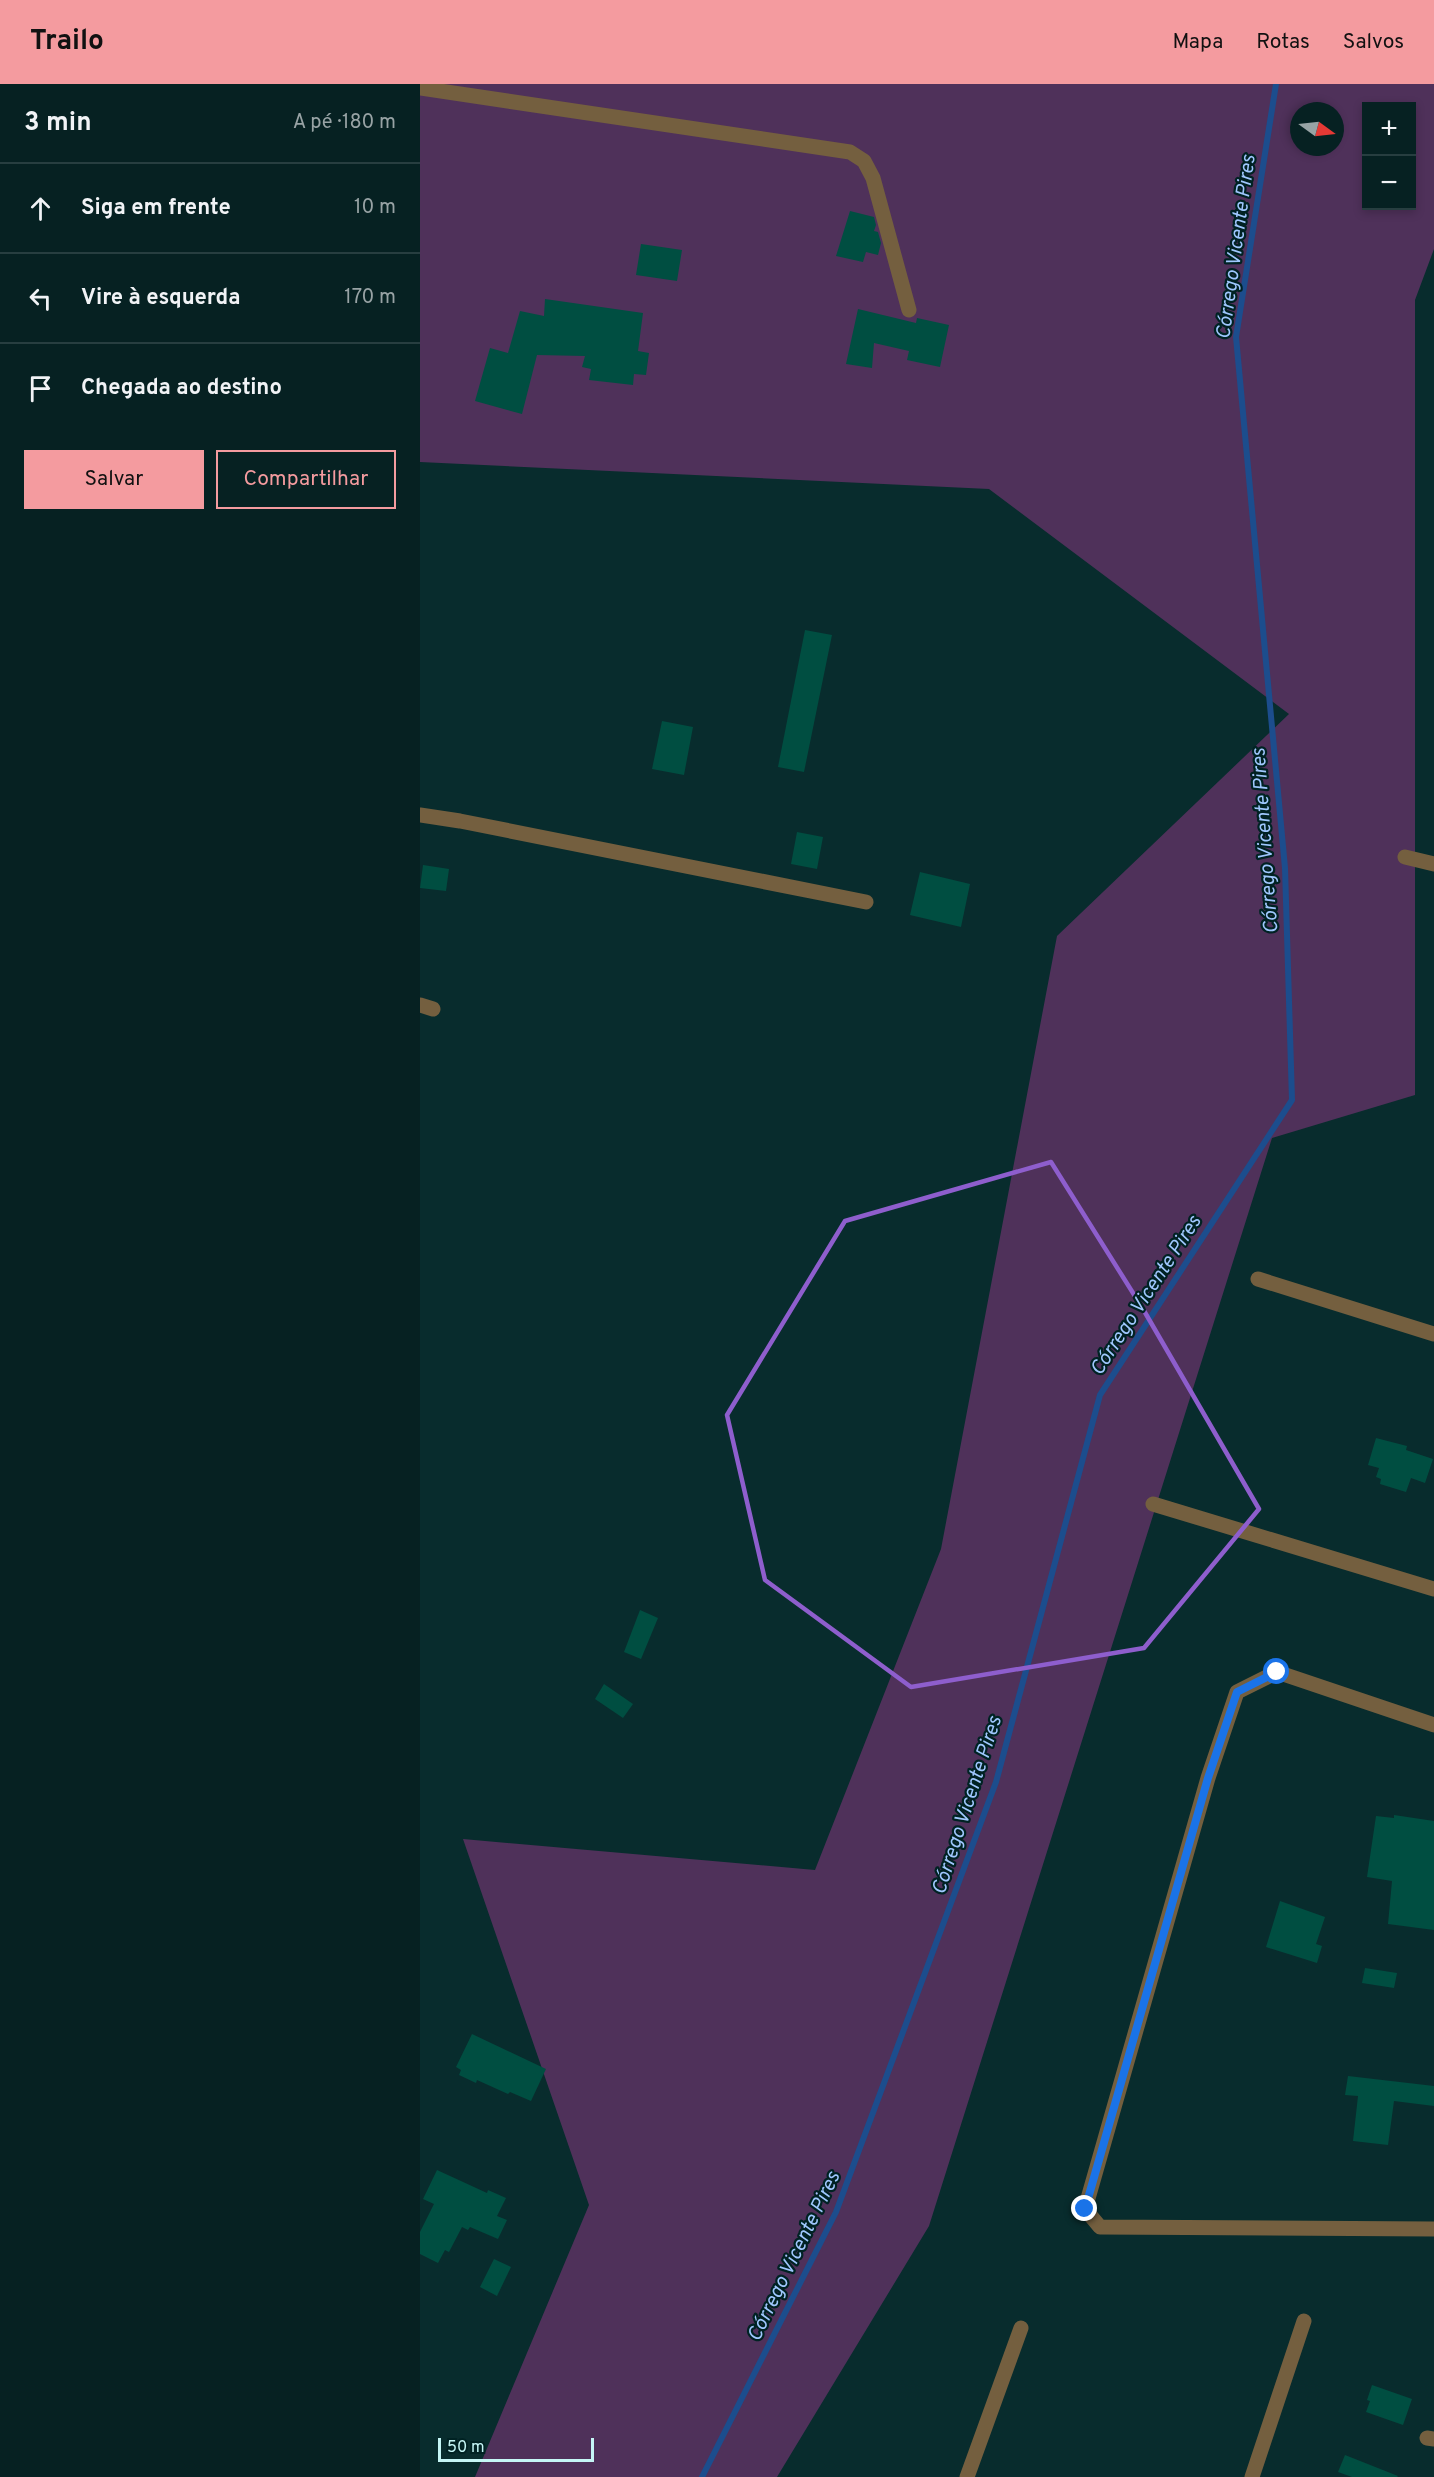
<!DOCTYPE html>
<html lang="pt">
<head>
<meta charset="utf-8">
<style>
  body { margin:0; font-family:Overpass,sans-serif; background:#142e2f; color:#f1f3f6 }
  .controls { position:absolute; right:18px; top:18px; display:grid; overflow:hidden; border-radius:0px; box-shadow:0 3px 9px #0003 }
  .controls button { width:54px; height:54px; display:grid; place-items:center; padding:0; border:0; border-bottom:2px solid #273e40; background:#062122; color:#f1f3f6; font:30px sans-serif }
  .compass { position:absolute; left:870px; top:18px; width:54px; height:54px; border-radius:50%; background:#062122; box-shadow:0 3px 9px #0003; rotate:105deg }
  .scale { position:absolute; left:18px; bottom:15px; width:156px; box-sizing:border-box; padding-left:6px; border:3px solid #c5f6f6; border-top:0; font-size:16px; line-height:21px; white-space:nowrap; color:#c5f6f6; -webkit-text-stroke:4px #002223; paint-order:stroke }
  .stop { position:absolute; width:18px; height:18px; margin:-14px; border:4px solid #1a73e8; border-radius:50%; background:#fff }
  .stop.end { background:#1a73e8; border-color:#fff; box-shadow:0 2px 6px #0008 }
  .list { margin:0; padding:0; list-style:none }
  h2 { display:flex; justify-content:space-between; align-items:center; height:78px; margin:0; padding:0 24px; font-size:26px }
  h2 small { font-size:20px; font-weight:400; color:#98a3a5 }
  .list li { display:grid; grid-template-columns:39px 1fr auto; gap:18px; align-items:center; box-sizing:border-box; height:90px; padding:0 24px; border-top:2px solid #273e40 }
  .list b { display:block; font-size:22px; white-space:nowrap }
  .list em { font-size:20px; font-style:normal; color:#98a3a5 }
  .actions { display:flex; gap:12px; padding:18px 24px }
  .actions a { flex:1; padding:14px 0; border:2px solid #f49b9f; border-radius:0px; text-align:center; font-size:21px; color:#f49b9f }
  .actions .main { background:#f49b9f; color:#111 }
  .icon { flex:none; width:33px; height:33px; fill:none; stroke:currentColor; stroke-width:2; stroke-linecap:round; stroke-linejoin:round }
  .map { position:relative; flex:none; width:1014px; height:2393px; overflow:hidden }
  header { display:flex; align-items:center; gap:36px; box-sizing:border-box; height:84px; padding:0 30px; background:#f49b9f; color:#111 }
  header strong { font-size:28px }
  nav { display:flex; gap:33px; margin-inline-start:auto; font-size:21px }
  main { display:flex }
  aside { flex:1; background:#062122 }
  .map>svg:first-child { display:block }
</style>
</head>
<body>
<header>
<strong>Trailo</strong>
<nav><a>Mapa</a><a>Rotas</a><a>Salvos</a></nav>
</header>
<main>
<aside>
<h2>3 min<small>A pé · 180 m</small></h2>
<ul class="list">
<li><svg class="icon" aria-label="ahead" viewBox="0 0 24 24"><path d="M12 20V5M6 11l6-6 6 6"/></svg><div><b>Siga em frente</b></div><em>10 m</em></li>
<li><svg class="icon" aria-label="left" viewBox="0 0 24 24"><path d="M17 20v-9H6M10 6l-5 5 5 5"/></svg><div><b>Vire à esquerda</b></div><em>170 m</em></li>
<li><svg class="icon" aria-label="arrive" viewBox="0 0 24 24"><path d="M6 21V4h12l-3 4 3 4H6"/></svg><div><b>Chegada ao destino</b></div></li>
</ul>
<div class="actions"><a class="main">Salvar</a><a>Compartilhar</a></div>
</aside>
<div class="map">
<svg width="1014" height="2393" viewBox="0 0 1014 2393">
  <rect width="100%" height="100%" fill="#082c2d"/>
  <path fill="#4f315a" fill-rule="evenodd" d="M 0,0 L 1014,0 L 1014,165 L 995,216 L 995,1011 L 852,1054 L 509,2142 L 357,2393 L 55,2393 L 169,2121 L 43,1755 L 395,1786 L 521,1465 L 637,852 L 869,630 L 569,405 L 0,378 ZM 946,22 L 992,22 L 992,122 L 946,122 ZM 879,27 L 915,27 L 915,63 L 879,63 Z"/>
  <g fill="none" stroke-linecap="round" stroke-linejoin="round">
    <path stroke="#1c4d8d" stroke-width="6" d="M 282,2393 L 416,2128 L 576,1698 L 680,1311 L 872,1016 L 865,784 L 816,253 L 856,0"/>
  </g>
  <g fill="#004e41">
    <path d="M 430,127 L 454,133 L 456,141 L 454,147 L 458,148 L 461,159 L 458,171 L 446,168 L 443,178 L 416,172 Z"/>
    <path d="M 221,160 L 262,166 L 257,197 L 216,191 Z"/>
    <path d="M 125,215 L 223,229 L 218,267 L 229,269 L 226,291 L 214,290 L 213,301 L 169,296 L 171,285 L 162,283 L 165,272 L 117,271 L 102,330 L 55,317 L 70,264 L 88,269 L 100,227 L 124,232 Z"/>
    <path d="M 438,225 L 496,239 L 497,234 L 529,241 L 520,283 L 487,276 L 489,267 L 454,259 L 452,284 L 426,280 Z"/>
    <path d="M 385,546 L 412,551 L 384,688 L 358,683 Z"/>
    <path d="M 242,637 L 273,643 L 264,691 L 232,685 Z"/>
    <path d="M 377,748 L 403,753 L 397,785 L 371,780 Z"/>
    <path d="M 3,781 L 29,785 L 26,807 L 0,804 Z"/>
    <path d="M 500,788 L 550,800 L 541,843 L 490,831 Z"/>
    <path d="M 956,1354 L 987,1362 L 986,1366 L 1013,1375 L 1005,1399 L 991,1394 L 986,1408 L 960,1400 L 961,1395 L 956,1393 L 959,1384 L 948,1381 Z"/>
    <path d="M 220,1526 L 238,1534 L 221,1575 L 204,1568 Z"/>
    <path d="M 184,1600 L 213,1620 L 203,1634 L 175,1615 Z"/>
    <path d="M 974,1731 L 1014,1737 L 1014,1846 L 968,1840 L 972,1797 L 947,1793 L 956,1732 L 974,1734 Z"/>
    <path d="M 860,1817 L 905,1833 L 896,1860 L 902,1862 L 897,1879 L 846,1863 Z"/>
    <path d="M 945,1884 L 977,1889 L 974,1904 L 942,1899 Z"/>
    <path d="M 52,1950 L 126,1985 L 111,2017 L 90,2008 L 88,2010 L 57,1996 L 56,1999 L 39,1991 L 41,1986 L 36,1983 Z"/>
    <path d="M 928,1992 L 1014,2002 L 1014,2022 L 974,2017 L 968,2061 L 933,2057 L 938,2012 L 925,2011 Z"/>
    <path d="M 17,2086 L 67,2109 L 68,2106 L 86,2114 L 77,2132 L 87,2136 L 78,2155 L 50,2143 L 48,2146 L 42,2143 L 29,2168 L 25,2166 L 18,2179 L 0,2170 L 0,2148 L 14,2120 L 3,2115 Z"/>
    <path d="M 74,2175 L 91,2183 L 77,2212 L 60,2203 Z"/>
    <path d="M 952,2301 L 992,2315 L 983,2341 L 946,2328 L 950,2317 L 947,2316 Z"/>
    <path d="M 925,2371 L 978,2392 L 977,2393 L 932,2393 L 918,2388 Z"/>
  </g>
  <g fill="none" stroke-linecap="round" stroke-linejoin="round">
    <g stroke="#745f3f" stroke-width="15">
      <path d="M 0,4 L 430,68 L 444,77 L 453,94 L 489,226"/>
      <path d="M 0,731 L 40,737 L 446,818"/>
      <path d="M 985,773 L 1014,780"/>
      <path d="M 0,921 L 13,925"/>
      <path d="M 838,1195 L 1014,1250"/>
      <path d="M 733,1420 L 1014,1505"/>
      <path d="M 1014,1641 L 857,1588 L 817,1608 L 788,1694 L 665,2125 L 680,2143 L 1014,2145"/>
      <path d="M 1007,2354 L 1014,2355"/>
      <path d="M 547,2393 L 601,2244"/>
      <path d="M 832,2393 L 884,2237"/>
    </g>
  </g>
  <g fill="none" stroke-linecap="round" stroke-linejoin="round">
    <path stroke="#1a73e8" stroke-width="8" d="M 665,2125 L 788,1694 L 817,1608 L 857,1588"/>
  </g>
  <path fill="none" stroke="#8e5ecd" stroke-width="4.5" stroke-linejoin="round" d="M 631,1078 L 723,1225 L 839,1425 L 724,1564 L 491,1603 L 345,1496 L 307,1331 L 425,1137 Z"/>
  <g text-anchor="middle" stroke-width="4.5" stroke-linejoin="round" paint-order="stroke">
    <g font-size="20" font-style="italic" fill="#9fc7fe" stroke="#002223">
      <text transform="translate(815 163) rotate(-82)" y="7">Córrego Vicente Pires</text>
      <text transform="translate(844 757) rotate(-94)" y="7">Córrego Vicente Pires</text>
      <text transform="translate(725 1211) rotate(-57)" y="7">Córrego Vicente Pires</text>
      <text transform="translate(546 1721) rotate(-72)" y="7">Córrego Vicente Pires</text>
      <text transform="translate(373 2172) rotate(-64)" y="7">Córrego Vicente Pires</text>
    </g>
  </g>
</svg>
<div class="controls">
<button>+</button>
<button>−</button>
</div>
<svg class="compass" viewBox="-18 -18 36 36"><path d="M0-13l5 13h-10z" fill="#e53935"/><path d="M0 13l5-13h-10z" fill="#98a3a5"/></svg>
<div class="scale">50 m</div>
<div class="stop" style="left:857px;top:1588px"></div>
<div class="stop end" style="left:665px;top:2125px"></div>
</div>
</main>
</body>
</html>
